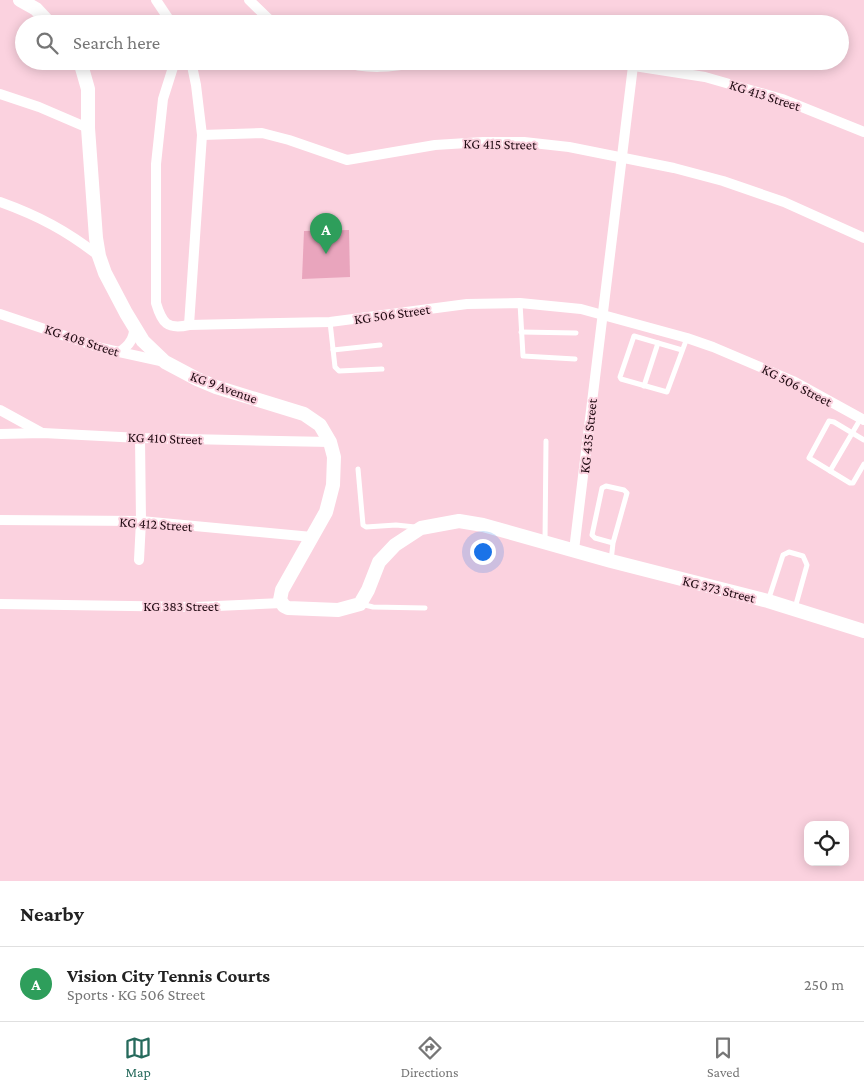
<!DOCTYPE html>
<html lang="en">
<head>
<meta charset="utf-8">
<style>
  body { margin:0; font-family:"Crimson Pro",serif; background:#f2f2f2; color:#222 }
  .controls { position:absolute; right:15px; bottom:15px; display:grid; overflow:hidden; border-radius:10px; box-shadow:0 2px 12px #0003 }
  .controls button { width:45px; height:45px; display:grid; place-items:center; padding:0; border:0; border-bottom:1px solid #e0e0e0; background:#fff; color:#222; font:25px sans-serif }
  .you { position:absolute; left:482px; top:551px; width:18px; height:18px; margin:-12px; border:4px solid #fff; border-radius:50%; background:#1a73e8; box-shadow:0 0 0 8px #1a73e833 }
  .badge { display:grid; place-items:center; width:32px; height:32px; border-radius:50%; background:#266a5c; color:#fff; font-size:16px; font-weight:700 }
  .pin { position:absolute; translate:-50% -41px; filter:drop-shadow(0 1px 2px #0008) }
  .pin::after { content:''; position:absolute; top:26px; width:18px; height:15px; background:inherit; clip-path:polygon(0 0,100% 0,50% 100%) }
  .list { margin:0; padding:0; list-style:none }
  h2 { display:flex; justify-content:space-between; align-items:center; height:65px; margin:0; padding:0 20px; font-size:21px }
  h2 small { font-size:16px; font-weight:400; color:#767676 }
  .list li { display:grid; grid-template-columns:32px 1fr auto; gap:15px; align-items:center; box-sizing:border-box; height:75px; padding:0 20px; border-top:1px solid #e0e0e0 }
  .list b { display:block; font-size:19px; white-space:nowrap }
  .list p { margin:0; font-size:16px; white-space:nowrap; color:#767676 }
  .list em { font-size:16px; font-style:normal; color:#767676 }
  .icon { flex:none; width:28px; height:28px; fill:none; stroke:currentColor; stroke-width:2; stroke-linecap:round; stroke-linejoin:round }
  .map { position:relative; flex:none; width:864px; height:881px; overflow:hidden }
  .search { position:absolute; background:#fff; box-shadow:0 2px 12px #0003; left:15px; right:15px; top:15px; height:55px; display:flex; align-items:center; gap:12px; box-sizing:border-box; padding:0 18px; border-radius:28px; color:#767676; font-size:19px }
  .sheet { height:140px; background:#fff }
  nav { display:flex; justify-content:space-around; align-items:center; box-sizing:border-box; height:70px; border-top:1px solid #e0e0e0; background:#fff; font-size:14px; color:#767676 }
  nav a { display:grid; justify-items:center; gap:2px }
  nav .on { color:#266a5c }
  .map>svg:first-child { display:block }
</style>
</head>
<body>
<div class="map">
<svg width="864" height="881" viewBox="0 0 864 881">
  <rect width="100%" height="100%" fill="#fbd2df"/>
  <path fill="#e9a5bd" d="M 349,230 L 350,277 L 302,279 L 304,231 Z"/>
  <g fill="none" stroke-linecap="round" stroke-linejoin="round">
    <g stroke="#fff" stroke-width="5">
      <path d="M 520,303 L 523,356 L 575,359"/>
      <path d="M 330,322 L 335,367 L 339,371 L 382,369"/>
      <path d="M 521,332 L 576,333"/>
      <path d="M 333,350 L 380,345"/>
      <path d="M 682,350 L 634,336 L 620,377 L 621,379 L 667,392 L 687,338"/>
      <path d="M 644,386 L 658,343"/>
      <path d="M 864,440 L 834,422 L 829,421 L 809,458 L 850,483 L 853,483 L 864,464"/>
      <path d="M 358,469 L 363,525 L 366,527 L 396,525 L 415,527"/>
      <path d="M 830,471 L 861,418"/>
      <path d="M 545,542 L 546,441"/>
      <path d="M 611,561 L 613,543 L 627,493 L 624,490 L 606,486 L 602,488 L 592,535 L 595,538 L 613,543"/>
      <path d="M 768,601 L 783,555 L 789,552 L 803,556 L 807,565 L 795,608"/>
      <path d="M 361,604 L 373,607 L 425,608"/>
    </g>
    <g stroke="#fff" stroke-width="10">
      <path d="M 156,0 L 172,24"/>
      <path d="M 249,0 L 274,24"/>
      <path d="M 175,61 L 163,99 L 156,164 L 156,303 C 162,323 167,330 189,325 L 330,322 L 467,304 L 520,303 L 581,309 L 687,338 L 713,347 L 793,381 L 864,420"/>
      <path d="M 191,61 L 196,85 L 202,135 L 262,133 L 289,140 L 347,160 L 435,145 L 483,142 L 524,142 L 569,147 L 674,168 L 723,181 L 784,202 L 864,238"/>
      <path d="M 342,61 C 370,72 402,65 431,61"/>
      <path d="M 602,61 L 705,77 L 782,99 L 864,132"/>
      <path d="M 0,94 L 39,107 L 88,128"/>
      <path d="M 0,202 C 39,216 67,231 99,256"/>
      <path d="M 0,314 L 101,348 L 165,362"/>
      <path d="M 189,325 L 202,135"/>
      <path d="M 119,352 C 129,346 135,338 134,326"/>
      <path d="M 0,410 L 42,433"/>
      <path d="M 0,434 L 43,433 L 140,438 L 330,442"/>
      <path d="M 0,520 L 141,521 L 312,537"/>
      <path d="M 574,550 L 633,66"/>
      <path d="M 139,560 L 141,521 L 140,438"/>
      <path d="M 0,604 L 195,607 L 282,603"/>
    </g>
    <g stroke="#fff" stroke-width="14">
      <path d="M 20,0 L 36,9 L 50,24"/>
      <path d="M 80,61 L 88,89 L 88,128 L 96,238 L 99,256 L 105,273 L 126,313 L 143,341 L 165,362 L 197,379 L 216,387 L 304,414 L 320,425 L 330,442 L 334,457 L 333,485 L 326,512 L 282,590 L 280,600 L 284,606 L 288,608 L 338,610 L 360,604 L 368,590 L 379,562 L 395,545 L 421,528 L 459,521 L 483,525 L 611,561 L 768,601 L 864,631"/>
    </g>
  </g>
  <g text-anchor="middle" stroke-width="4" stroke-linejoin="round" paint-order="stroke">
    <g font-size="14" fill="#200a12" stroke="#fbd2df">
      <text transform="translate(765 95) rotate(18)" y="5">KG 413 Street</text>
      <text transform="translate(500 144) rotate(1)" y="5">KG 415 Street</text>
      <text transform="translate(392 314) rotate(-8)" y="5">KG 506 Street</text>
      <text transform="translate(82 340) rotate(18)" y="5">KG 408 Street</text>
      <text transform="translate(797 385) rotate(27)" y="5">KG 506 Street</text>
      <text transform="translate(224 387) rotate(20)" y="5">KG 9 Avenue</text>
      <text transform="translate(588 436) rotate(-84)" y="5">KG 435 Street</text>
      <text transform="translate(165 438) rotate(2)" y="5">KG 410 Street</text>
      <text transform="translate(156 524) rotate(4)" y="5">KG 412 Street</text>
      <text transform="translate(719 589) rotate(14)" y="5">KG 373 Street</text>
      <text x="181" y="611">KG 383 Street</text>
    </g>
  </g>
</svg>
<div class="controls">
<button><svg class="icon" aria-label="locate" viewBox="0 0 24 24"><circle cx="12" cy="12" r="6"/><path d="M12 2v4M12 18v4M2 12h4M18 12h4"/></svg></button>
</div>
<div class="you"></div>
<div class="pin badge" style="left:326px;top:254px;background:#2e9e5b">A</div>
<div class="search"><svg class="icon" aria-label="search" viewBox="0 0 24 24"><circle cx="10" cy="10" r="6"/><path d="M15 15l6 6"/></svg>Search here</div>
</div>
<section class="sheet">
<h2>Nearby<small></small></h2>
<ul class="list">
<li><span class="badge" style="background:#2e9e5b">A</span><div><b>Vision City Tennis Courts</b><p>Sports · KG 506 Street</p></div><em>250 m</em></li>
</ul>
</section>
<nav>
<a class="on"><svg class="icon" aria-label="map" viewBox="0 0 24 24"><path d="M3 6l6-2 6 2 6-2v14l-6 2-6-2-6 2zM9 4v14M15 6v14"/></svg>Map</a>
<a><svg class="icon" aria-label="directions" viewBox="0 0 24 24"><path d="M12 3l9 9-9 9-9-9zM9 14v-3h6M13 9l2 2-2 2"/></svg>Directions</a>
<a><svg class="icon" aria-label="saved" viewBox="0 0 24 24"><path d="M7 4h10v16l-5-4-5 4z"/></svg>Saved</a>
</nav>
</body>
</html>
